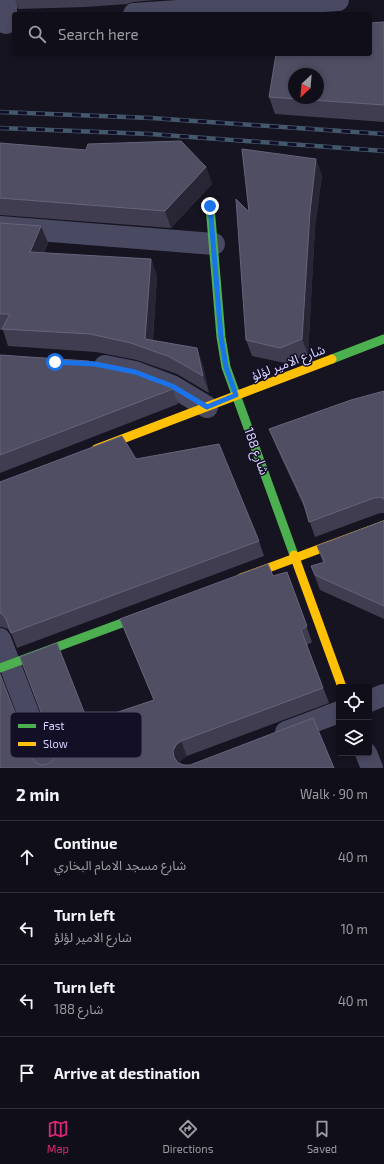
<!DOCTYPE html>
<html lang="en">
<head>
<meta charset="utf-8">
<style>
  body { margin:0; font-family:"Exo 2","Noto Sans Arabic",sans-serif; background:#191822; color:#f1f3f6 }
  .controls { position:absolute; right:12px; bottom:12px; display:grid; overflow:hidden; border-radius:4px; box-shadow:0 2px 6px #0003 }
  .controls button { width:36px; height:36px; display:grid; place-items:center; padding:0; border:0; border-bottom:1px solid #302f38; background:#100f19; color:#f1f3f6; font:20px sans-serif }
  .compass { position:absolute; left:288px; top:68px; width:36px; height:36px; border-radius:50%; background:#100f19; box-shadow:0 2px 6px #0003; rotate:206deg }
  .stop { position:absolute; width:12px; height:12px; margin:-9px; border:3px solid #1a73e8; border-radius:50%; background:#fff }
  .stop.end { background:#1a73e8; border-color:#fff; box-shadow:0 1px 4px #0008 }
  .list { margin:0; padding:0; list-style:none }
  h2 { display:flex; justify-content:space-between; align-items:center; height:52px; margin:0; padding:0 16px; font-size:17px }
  h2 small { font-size:13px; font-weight:400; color:#9c9ca2 }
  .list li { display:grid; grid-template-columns:26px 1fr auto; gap:12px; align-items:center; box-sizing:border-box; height:72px; padding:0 16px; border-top:1px solid #302f38 }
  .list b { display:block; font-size:15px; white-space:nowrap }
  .list p { margin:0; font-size:13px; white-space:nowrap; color:#9c9ca2 }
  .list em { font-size:13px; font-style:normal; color:#9c9ca2 }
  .icon { flex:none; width:22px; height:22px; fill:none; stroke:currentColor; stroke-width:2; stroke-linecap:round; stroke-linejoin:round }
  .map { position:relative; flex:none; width:384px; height:768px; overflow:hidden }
  .search { position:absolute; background:#100f19; box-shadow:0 2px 6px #0003; left:12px; right:12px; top:12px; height:44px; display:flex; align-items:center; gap:10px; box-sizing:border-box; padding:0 14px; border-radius:4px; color:#9c9ca2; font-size:15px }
  .sheet { height:340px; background:#100f19 }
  nav { display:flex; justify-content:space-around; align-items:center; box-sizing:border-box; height:56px; border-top:1px solid #302f38; background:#100f19; font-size:11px; color:#9c9ca2 }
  nav a { display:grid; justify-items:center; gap:2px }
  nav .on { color:#db2777 }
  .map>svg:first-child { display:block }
</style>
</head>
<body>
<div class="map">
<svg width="384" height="768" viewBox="0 0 384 768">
  <rect width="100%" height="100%" fill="#161421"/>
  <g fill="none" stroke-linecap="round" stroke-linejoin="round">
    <g stroke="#4a4962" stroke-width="22">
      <path d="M 6,0 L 6,23"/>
      <path d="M 134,14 L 338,0"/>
      <path d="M 0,227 L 214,244"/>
      <path d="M 105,366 L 135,372 L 172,386 L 207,407"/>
      <path d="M 0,639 L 49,768"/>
      <path d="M 369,701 L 384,695"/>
      <path d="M 286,732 L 339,712"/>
      <path d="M 366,753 L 372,768"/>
    </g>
    <g stroke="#4caf50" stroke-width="9">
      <path d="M 210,206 L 221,337 L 226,367 L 294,555"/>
      <path d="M 332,359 L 384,339"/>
      <path d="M 0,668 L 149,613"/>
    </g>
    <g stroke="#ffc107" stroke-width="9">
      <path d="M 96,449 L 332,359"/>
      <path d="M 294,555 L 342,687"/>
      <path d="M 241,578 L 384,525"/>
    </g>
    <defs>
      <g id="rail">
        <path d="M 0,112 L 151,118 L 384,134"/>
        <path d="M 0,128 L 150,134 L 384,151"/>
      </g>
    </defs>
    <use href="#rail" stroke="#43596b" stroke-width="4.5"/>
    <use href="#rail" stroke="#130f26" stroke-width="3" stroke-dasharray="9" stroke-linecap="butt"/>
  </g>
  <g fill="#403d50">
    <path d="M 15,0 L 155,0 L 133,2 L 127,4 L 85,7 L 18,9 Z"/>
    <path d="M 384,22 L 384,122 L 275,114 L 269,97 Z"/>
    <path d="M 0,143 L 206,167 L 212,184 L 171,228 L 0,215 Z"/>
    <path d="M 322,175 L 315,227 L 308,355 L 285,363 L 252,356 L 246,340 L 249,212 Z"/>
    <path d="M 0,223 L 48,243 L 44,253 L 151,259 L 157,276 L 153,340 L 203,365 L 209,393 L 177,374 L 137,360 L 96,352 L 8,346 L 3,330 L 0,330 Z"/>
    <path d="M 0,355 L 173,389 L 178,404 L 0,473 Z"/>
    <path d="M 384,391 L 384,513 L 380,513 L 315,537 L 306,511 L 275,444 L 269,429 Z"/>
    <path d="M 136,459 L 259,541 L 264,556 L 17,648 L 12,635 L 8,629 L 2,627 L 0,627 L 0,482 Z"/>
    <path d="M 384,521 L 384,619 L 320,590 L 311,566 L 323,563 L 317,546 Z"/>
    <path d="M 287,572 L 312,642 L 307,645 L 329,703 L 187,756 L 181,760 L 180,764 L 184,765 L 0,768 L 32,757 L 35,762 L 41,765 L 48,764 L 53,760 L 88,722 L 154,701 L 126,634 L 120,619 Z"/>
  </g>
  <g fill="#282635">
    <path d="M 316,159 L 322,175 L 315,227 L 308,355 L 302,339 L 310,212 Z"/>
    <path d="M 206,167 L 212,184 L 171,228 L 165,211 Z"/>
    <path d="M 41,226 L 48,243 L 37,269 L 30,252 Z"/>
    <path d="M 151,259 L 157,276 L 152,350 L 145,339 Z"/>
    <path d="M 197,348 L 203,365 L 209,393 L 203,376 Z"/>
    <path d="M 181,741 L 187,756 L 181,760 L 179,766 L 174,757 L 173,751 L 176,745 Z"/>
  </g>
  <g fill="#504e63" stroke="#66637b" fill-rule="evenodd">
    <path d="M 384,22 L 384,105 L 269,97 L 276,54 L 370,54 L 370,23 ZM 294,74 L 318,74 L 318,98 L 294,98 Z"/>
    <path d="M 181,141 L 206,167 L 165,211 L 0,198 L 0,143 L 86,150 L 88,144 Z"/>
    <path d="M 242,149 L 316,159 L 310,212 L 302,339 L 280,348 L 246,340 L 236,199 L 249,212 Z"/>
    <path d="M 0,223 L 41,226 L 30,252 L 151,259 L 145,339 L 197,348 L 203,376 L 170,357 L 131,343 L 90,334 L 2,329 L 10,314 L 0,314 Z"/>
    <path d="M 0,355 L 88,361 L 126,369 L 161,382 L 173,389 L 0,455 Z"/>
    <path d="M 384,391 L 384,499 L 380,497 L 374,498 L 309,522 L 303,501 L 269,429 L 351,400 Z"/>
    <path d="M 122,436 L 136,459 L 219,444 L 259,541 L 11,633 L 6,619 L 2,614 L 0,613 L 0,482 Z"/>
    <path d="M 383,521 L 384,521 L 384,606 L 315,575 L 311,566 L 325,562 L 317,546 Z"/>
    <path d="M 268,564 L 273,576 L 287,572 L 307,626 L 301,630 L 323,688 L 181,741 L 176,745 L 173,751 L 174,757 L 178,763 L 184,765 L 190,765 L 313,718 L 334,768 L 0,768 L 0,674 L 32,757 L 35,762 L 41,765 L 48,764 L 53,760 L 56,755 L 55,749 L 20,657 L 57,643 L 88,722 L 154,700 L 120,619 Z"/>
  </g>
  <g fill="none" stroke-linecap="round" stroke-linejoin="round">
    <path stroke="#1a73e8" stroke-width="5" d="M 55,362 L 95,364 L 135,372 L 172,386 L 207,407 L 236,395 L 226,367 L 221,337 L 210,206"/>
  </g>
  <g text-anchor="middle" stroke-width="3" stroke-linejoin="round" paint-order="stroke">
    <g font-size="13" fill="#d9d4ff" stroke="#130f26">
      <text transform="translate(288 362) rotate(-21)" y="5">شارع الامير لؤلؤ</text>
      <text transform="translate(257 451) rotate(70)" y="5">شارع 188</text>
    </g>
  </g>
  <rect x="10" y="712" width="132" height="46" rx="6" fill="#130f26" stroke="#4e4a67" stroke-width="1"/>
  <rect x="18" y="724" width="18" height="4" fill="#4caf50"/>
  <rect x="18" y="742" width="18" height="4" fill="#ffc107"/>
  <g font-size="11" fill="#d9d4ff">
    <text x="43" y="730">Fast</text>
    <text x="43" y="748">Slow</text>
  </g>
</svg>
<div class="controls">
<button><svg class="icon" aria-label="locate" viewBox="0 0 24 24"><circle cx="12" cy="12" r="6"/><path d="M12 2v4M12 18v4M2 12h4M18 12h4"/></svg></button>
<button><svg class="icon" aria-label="layers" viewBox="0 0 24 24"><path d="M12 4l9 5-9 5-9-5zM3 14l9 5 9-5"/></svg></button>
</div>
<svg class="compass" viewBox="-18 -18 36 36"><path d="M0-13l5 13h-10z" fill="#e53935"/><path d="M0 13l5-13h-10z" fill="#9c9ca2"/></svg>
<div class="stop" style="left:55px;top:362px"></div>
<div class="stop end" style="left:210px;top:206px"></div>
<div class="search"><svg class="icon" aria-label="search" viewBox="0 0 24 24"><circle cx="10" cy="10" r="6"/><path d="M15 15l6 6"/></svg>Search here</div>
</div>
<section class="sheet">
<h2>2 min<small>Walk · 90 m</small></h2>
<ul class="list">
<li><svg class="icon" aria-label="ahead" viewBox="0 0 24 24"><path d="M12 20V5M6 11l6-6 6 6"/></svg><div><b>Continue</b><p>شارع مسجد الامام البخاري</p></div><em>40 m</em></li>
<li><svg class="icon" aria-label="left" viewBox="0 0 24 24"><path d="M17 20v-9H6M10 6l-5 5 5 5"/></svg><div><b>Turn left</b><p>شارع الامير لؤلؤ</p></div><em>10 m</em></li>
<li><svg class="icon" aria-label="left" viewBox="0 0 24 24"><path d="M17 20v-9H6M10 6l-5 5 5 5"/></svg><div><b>Turn left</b><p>شارع 188</p></div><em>40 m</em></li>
<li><svg class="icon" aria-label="arrive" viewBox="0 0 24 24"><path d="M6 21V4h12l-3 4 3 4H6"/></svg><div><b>Arrive at destination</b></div></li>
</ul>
</section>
<nav>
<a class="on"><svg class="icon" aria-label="map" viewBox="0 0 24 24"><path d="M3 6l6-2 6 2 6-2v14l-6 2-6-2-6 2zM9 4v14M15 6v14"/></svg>Map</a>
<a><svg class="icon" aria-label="directions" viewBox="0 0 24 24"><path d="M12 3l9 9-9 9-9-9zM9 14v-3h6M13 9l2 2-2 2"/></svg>Directions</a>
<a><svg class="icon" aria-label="saved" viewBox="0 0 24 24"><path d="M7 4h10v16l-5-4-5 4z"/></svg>Saved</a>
</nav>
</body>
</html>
